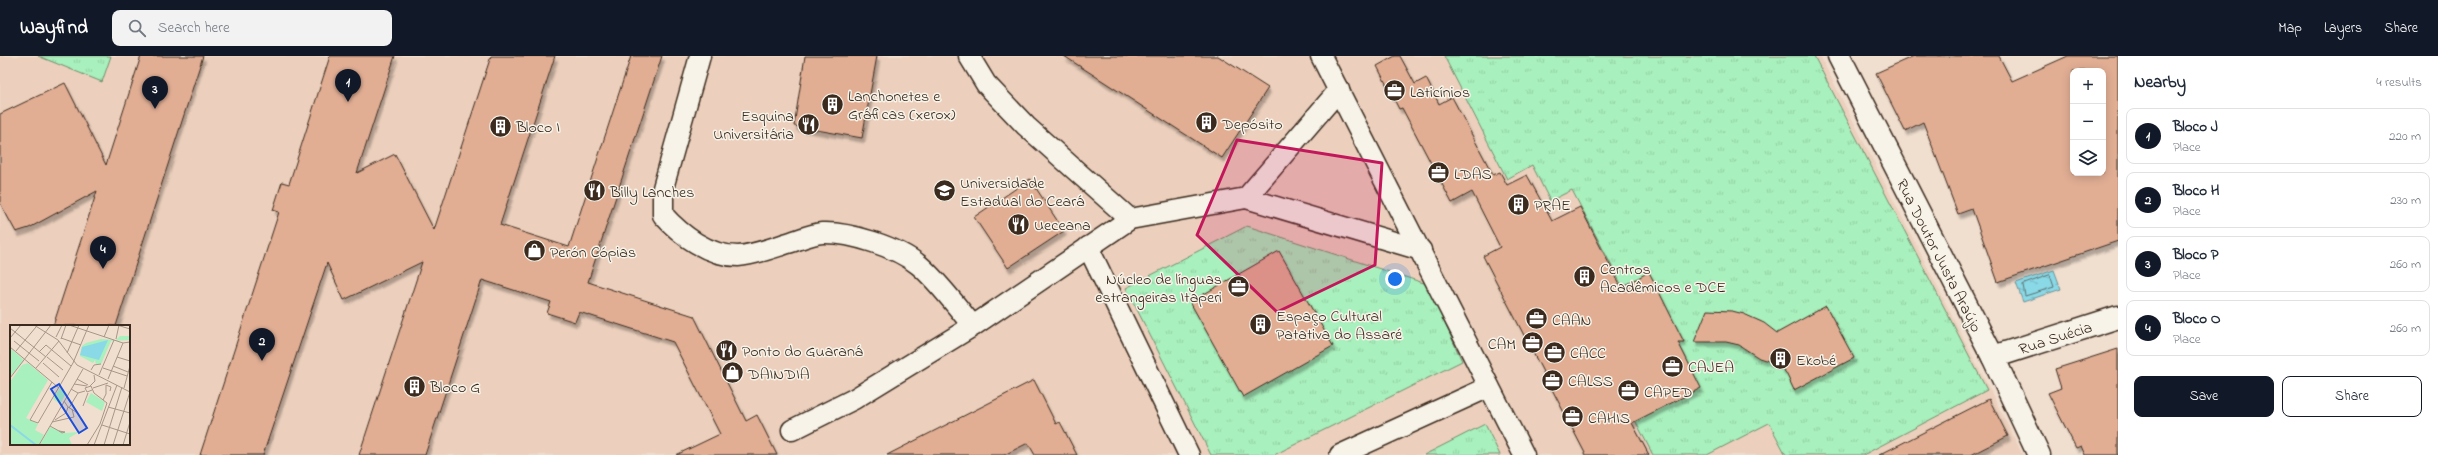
<!DOCTYPE html>
<html lang="en">
<head>
<meta charset="utf-8">
<style>
  body { margin:0; font-family:"Indie Flower",sans-serif; background:#f2f2f3; color:#1f2937 }
  .controls { position:absolute; right:12px; top:12px; display:grid; overflow:hidden; border-radius:8px; box-shadow:0 2px 10px #0003 }
  .controls button { width:36px; height:36px; display:grid; place-items:center; padding:0; border:0; border-bottom:1px solid #e0e1e3; background:#fff; color:#1f2937; font:20px sans-serif }
  .you { position:absolute; left:1395px; top:223px; width:14px; height:14px; margin:-10px; border:3px solid #fff; border-radius:50%; background:#1a73e8; box-shadow:0 0 0 6px #1a73e833 }
  .badge { display:grid; place-items:center; width:26px; height:26px; border-radius:50%; background:#111827; color:#fff; font-size:13px; font-weight:700 }
  .pin { position:absolute; translate:-50% -33px; filter:drop-shadow(0 1px 2px #0008) }
  .pin::after { content:''; position:absolute; top:21px; width:14px; height:12px; background:inherit; clip-path:polygon(0 0,100% 0,50% 100%) }
  .list { margin:0; padding:0; list-style:none }
  h2 { display:flex; justify-content:space-between; align-items:center; height:52px; margin:0; padding:0 16px; font-size:17px }
  h2 small { font-size:13px; font-weight:400; color:#747a83 }
  .list li { display:grid; grid-template-columns:26px 1fr auto; gap:12px; align-items:center; box-sizing:border-box; height:56px; margin:0 8px 8px; padding:0 8px; border:1px solid #e0e1e3; border-radius:8px }
  .list b { display:block; font-size:15px; white-space:nowrap }
  .list p { margin:0; font-size:13px; white-space:nowrap; color:#747a83 }
  .list em { font-size:13px; font-style:normal; color:#747a83 }
  .actions { display:flex; gap:8px; padding:12px 16px }
  .actions a { flex:1; padding:9px 0; border:1px solid #111827; border-radius:8px; text-align:center; font-size:14px; color:#111827 }
  .actions .main { background:#111827; color:#fff }
  .icon { flex:none; width:22px; height:22px; fill:none; stroke:currentColor; stroke-width:2; stroke-linecap:round; stroke-linejoin:round }
  .map { position:relative; flex:none; width:2118px; height:399px; overflow:hidden }
  header { display:flex; align-items:center; gap:24px; box-sizing:border-box; height:56px; padding:0 20px; background:#111827; color:#fff }
  header strong { font-size:19px }
  nav { display:flex; gap:22px; margin-inline-start:auto; font-size:14px }
  .search { width:280px; height:36px; background:#f2f2f3; display:flex; align-items:center; gap:10px; box-sizing:border-box; padding:0 14px; border-radius:8px; color:#747a83; font-size:15px }
  main { display:flex }
  aside { flex:1; background:#fff }
  .map>svg:first-child { display:block }
</style>
</head>
<body>
<header>
<strong>Wayfind</strong>
<div class="search"><svg class="icon" aria-label="search" viewBox="0 0 24 24"><circle cx="10" cy="10" r="6"/><path d="M15 15l6 6"/></svg>Search here</div>
<nav><a>Map</a><a>Layers</a><a>Share</a></nav>
</header>
<main>
<div class="map">
<svg width="2118" height="399" viewBox="0 0 2118 399">
  <defs>
    <pattern id="park-tufts" width="24" height="20" patternUnits="userSpaceOnUse"><rect width="24" height="20" fill="#a8f0bd"/><path d="M3 7l-1-3M5 7V3M7 7l1-3M15 17l-1-3M17 17v-4M19 17l1-3" fill="none" stroke="#92cea2"/></pattern>
    <pattern id="water-ripples" width="26" height="14" patternUnits="userSpaceOnUse"><rect width="26" height="14" fill="#8ad9e7"/><path d="M2 4q2-2 4 0t4 0M15 11q2-2 4 0t4 0" fill="none" stroke="#78bac6"/></pattern>
    <filter id="shadow"><feDropShadow dx="2.5" dy="4.5" stdDeviation="1" flood-color="#0004"/></filter>
  </defs>
  <rect width="100%" height="100%" fill="#f0decf"/>
  <filter id="ink" filterUnits="userSpaceOnUse"><feTurbulence type="fractalNoise" baseFrequency=".025" numOctaves="2"/><feDisplacementMap in="SourceGraphic" scale="8" xChannelSelector="R" yChannelSelector="G"/><feConvolveMatrix kernelMatrix="1 2 1 2 8 2 1 2 1" color-interpolation-filters="sRGB"/></filter>
  <g filter="url(#ink)">
    <path fill="#ecd0bd" fill-rule="evenodd" d="M 0,0 L 1820,0 L 2023,399 L 0,399 ZM 11,270 L 129,270 L 129,388 L 11,388 Z"/>
    <g fill="url(#park-tufts)" stroke="#728d6e">
      <path d="M 38,0 L 111,0 L 102,26 Z"/>
      <path d="M 1444,0 L 1814,0 L 1987,334 L 1863,399 L 1786,399 L 1769,367 L 1707,399 L 1653,399 L 1621,337 L 1686,302 L 1654,240 L 1633,251 L 1572,134 L 1550,145 L 1532,109 L 1507,123 Z"/>
      <path d="M 1247,170 L 1427,228 L 1462,305 L 1274,399 L 1211,399 L 1126,232 Z"/>
      <path d="M 1485,368 L 1500,399 L 1424,399 Z"/>
    </g>
    <path fill="url(#water-ripples)" stroke="#6a9397" d="M 2054,214 L 2061,233 L 2023,246 L 2016,227 Z"/>
    <g fill="none" stroke-linecap="round" stroke-linejoin="round">
      <path stroke="#5b706e" stroke-width="1" d="M 2050,219 L 2054,231 L 2025,240 L 2023,229 Z"/>
    </g>
    <g fill="#e1ae94" stroke="#3b2a1e" fill-rule="evenodd" filter="url(#shadow)">
      <path d="M 141,0 L 203,0 L 116,270 L 53,270 L 97,135 L 29,172 L 16,176 L 0,147 L 0,58 L 65,27 L 106,109 Z"/>
      <path d="M 330,0 L 395,0 L 357,117 L 395,98 L 434,174 L 491,0 L 555,0 L 500,169 L 569,191 L 631,0 L 662,0 L 588,226 L 694,260 L 746,365 L 757,359 L 777,399 L 676,399 L 720,378 L 673,286 L 579,256 L 575,266 L 547,257 L 551,246 L 482,224 L 425,399 L 359,399 L 422,206 L 344,244 L 327,207 L 263,399 L 200,399 L 279,156 L 273,154 L 282,126 L 289,128 Z"/>
      <path d="M 805,0 L 877,0 L 862,82 L 794,70 Z"/>
      <path d="M 1064,0 L 1218,0 L 1268,32 L 1222,102 Z"/>
      <path d="M 1395,0 L 1400,0 L 1415,28 L 1426,22 L 1439,48 L 1452,41 L 1493,119 L 1500,116 L 1507,129 L 1527,119 L 1552,165 L 1580,151 L 1621,231 L 1649,216 L 1684,286 L 1678,286 L 1701,332 L 1632,367 L 1649,399 L 1586,399 L 1483,200 L 1500,191 L 1472,136 L 1452,147 L 1402,52 L 1399,53 L 1377,10 Z"/>
      <path d="M 1914,0 L 1999,0 L 2012,25 L 2068,0 L 2118,0 L 2118,185 L 1998,226 L 1972,153 L 1958,158 L 1923,66 L 1905,75 L 1876,17 ZM 2073,15 L 2103,15 L 2103,117 L 2073,117 Z"/>
      <path d="M 1030,123 L 1064,175 L 1008,212 L 974,161 Z"/>
      <path d="M 1279,195 L 1333,290 L 1243,341 L 1190,246 Z"/>
      <path d="M 1826,250 L 1854,302 L 1794,334 L 1786,317 L 1778,308 L 1759,302 L 1739,289 L 1726,286 L 1694,286 L 1707,254 L 1732,255 L 1744,258 L 1764,267 L 1777,277 Z"/>
      <path d="M 2118,293 L 2118,399 L 2085,399 L 2081,390 L 2076,392 L 2048,337 L 2061,332 L 2055,313 Z"/>
      <path d="M 1034,324 L 1056,368 L 1060,366 L 1077,399 L 1035,399 L 1028,387 L 1004,399 L 887,399 Z"/>
      <path d="M 1989,343 L 2008,380 L 1971,399 L 1879,399 Z"/>
    </g>
    <g fill="none" stroke-linecap="round" stroke-linejoin="round">
      <defs>
        <g id="service">
          <path d="M 700,0 L 663,132 L 663,159 C 681,179 708,200 738,200 C 754,199 772,192 788,187 C 798,184 811,178 822,177 C 850,176 897,191 919,209 C 939,226 956,250 973,270"/>
          <path d="M 969,0 L 986,28 L 1026,70 L 1130,163"/>
          <path d="M 1321,0 L 1524,399"/>
          <path d="M 1246,142 L 1339,34"/>
          <path d="M 1088,191 L 1189,399"/>
          <path d="M 792,374 L 854,343 L 973,270 L 1130,163 L 1246,142 L 1421,194"/>
          <path d="M 1340,399 L 1489,331"/>
        </g>
        <g id="minor">
          <path d="M 1839,0 L 1993,301 L 2039,399"/>
          <path d="M 1993,301 L 2118,261"/>
        </g>
      </defs>
      <use href="#service" stroke="#3b2a1e" stroke-width="23"/>
      <use href="#minor" stroke="#3b2a1e" stroke-width="25"/>
      <use href="#service" stroke="#f7f3e8" stroke-width="20"/>
      <use href="#minor" stroke="#f7f3e8" stroke-width="22"/>
    </g>
  </g>
  <path fill="#c2185b" fill-opacity="0.2" stroke="#c2185b" stroke-width="3" stroke-linejoin="round" d="M 1237,84 L 1382,107 L 1375,209 L 1277,256 L 1197,179 Z"/>
  <defs>
    <symbol id="office-disc" viewBox="-11 -11 22 22"><circle r="9.5" fill="#3b2a1e" stroke="#f7f3e8"/><path d="M-6-3h4V-5.5h4V-3h4V5H-6ZM-1-4.5V-3h2v-1.5ZM-6 0V1H6V0Z" fill="#fff"/></symbol>
    <symbol id="building-disc" viewBox="-11 -11 22 22"><circle r="9.5" fill="#3b2a1e" stroke="#f7f3e8"/><path d="M-4-6H4V6H1V3H-1V6H-4ZM-2.5-4.3h1.7v1.8h-1.7ZM.8-4.3h1.7v1.8H.8ZM-2.5-1h1.7V.8h-1.7ZM.8-1h1.7V.8H.8Z" fill="#fff"/></symbol>
    <symbol id="restaurant-disc" viewBox="-11 -11 22 22"><circle r="9.5" fill="#3b2a1e" stroke="#f7f3e8"/><path d="M-5-6h1v4h1v-4h1v4h1v-4h1v5L-1.5 .5V6h-2V.5L-5-1ZM5-6V6H3V1.5H1.5Q1.5-4 5-6Z" fill="#fff"/></symbol>
    <symbol id="university-disc" viewBox="-11 -11 22 22"><circle r="9.5" fill="#3b2a1e" stroke="#f7f3e8"/><path d="M0-5L7-2L0 1L-7-2ZM-4 1L0 2.5L4 1V4Q0 6-4 4Z" fill="#fff"/></symbol>
    <symbol id="shop-disc" viewBox="-11 -11 22 22"><circle r="9.5" fill="#3b2a1e" stroke="#f7f3e8"/><path d="M-5-2.5h2.3a2.7 3.5 0 0 1 5.4 0H5L5.5 6h-11ZM-1.5-2.5h3a1.5 2.3 0 0 0-3 0Z" fill="#fff"/></symbol>
  </defs>
  <g fill-rule="evenodd">
    <use href="#office-disc" x="1382" y="22" width="25" height="25"/>
    <use href="#building-disc" x="820" y="36" width="25" height="25"/>
    <use href="#building-disc" x="1194" y="54" width="25" height="25"/>
    <use href="#restaurant-disc" x="796" y="56" width="25" height="25"/>
    <use href="#building-disc" x="488" y="58" width="25" height="25"/>
    <use href="#office-disc" x="1426" y="104" width="25" height="25"/>
    <use href="#restaurant-disc" x="582" y="122" width="25" height="25"/>
    <use href="#university-disc" x="932" y="122" width="25" height="25"/>
    <use href="#building-disc" x="1506" y="136" width="25" height="25"/>
    <use href="#restaurant-disc" x="1006" y="156" width="25" height="25"/>
    <use href="#shop-disc" x="522" y="182" width="25" height="25"/>
    <use href="#building-disc" x="1572" y="208" width="25" height="25"/>
    <use href="#office-disc" x="1226" y="218" width="25" height="25"/>
    <use href="#office-disc" x="1524" y="250" width="25" height="25"/>
    <use href="#building-disc" x="1248" y="256" width="25" height="25"/>
    <use href="#office-disc" x="1520" y="274" width="25" height="25"/>
    <use href="#restaurant-disc" x="714" y="282" width="25" height="25"/>
    <use href="#office-disc" x="1542" y="284" width="25" height="25"/>
    <use href="#building-disc" x="1768" y="290" width="25" height="25"/>
    <use href="#office-disc" x="1660" y="298" width="25" height="25"/>
    <use href="#shop-disc" x="720" y="304" width="25" height="25"/>
    <use href="#office-disc" x="1540" y="312" width="25" height="25"/>
    <use href="#building-disc" x="402" y="318" width="25" height="25"/>
    <use href="#office-disc" x="1616" y="322" width="25" height="25"/>
    <use href="#office-disc" x="1560" y="348" width="25" height="25"/>
  </g>
  <g text-anchor="middle" stroke-width="3" stroke-linejoin="round" paint-order="stroke">
    <g font-size="16" fill="#3b2a1e" stroke="#f7f3e8" text-anchor="start">
      <text x="1410" y="41">Laticínios</text>
      <text x="848" y="45">Lanchonetes e<tspan x="848" dy="18">Gráficas (xerox)</tspan></text>
      <text x="794" y="65" text-anchor="end">Esquina<tspan x="794" dy="18">Universitária</tspan></text>
      <text x="1222" y="73">Depósito</text>
      <text x="516" y="76">Bloco I</text>
      <text x="1454" y="123">LDAS</text>
      <text x="960" y="132">Universidade<tspan x="960" dy="18">Estadual do Ceará</tspan></text>
      <text x="610" y="141">Billy Lanches</text>
      <text x="1534" y="154">PRAE</text>
      <text x="1034" y="174">Ueceana</text>
      <text x="550" y="201">Perón Cópias</text>
      <text x="1600" y="218">Centros<tspan x="1600" dy="18">Acadêmicos e DCE</tspan></text>
      <text x="1222" y="228" text-anchor="end">Núcleo de línguas<tspan x="1222" dy="18">estrangeiras Itaperi</tspan></text>
      <text x="1276" y="265">Espaço Cultural<tspan x="1276" dy="18">Patativa do Assaré</tspan></text>
      <text x="1552" y="269">CAAN</text>
      <text x="1516" y="293" text-anchor="end">CAM</text>
      <text x="742" y="300">Ponto do Guaraná</text>
      <text x="1570" y="302">CACC</text>
      <text x="1796" y="309">Ekobé</text>
      <text x="1688" y="316">CAJEA</text>
      <text x="748" y="323">DAINDIA</text>
      <text x="1568" y="330">CALSS</text>
      <text x="430" y="336">Bloco G</text>
      <text x="1644" y="341">CAPED</text>
      <text x="1588" y="367">CAHIS</text>
    </g>
    <g font-size="16" fill="#3b2a1e" stroke="#f7f3e8">
      <text transform="translate(1940 199) rotate(63)" y="6">Rua Doutor Justa Araújo</text>
      <text transform="translate(2055 281) rotate(-18)" y="6">Rua Suécia</text>
    </g>
  </g>
  <g transform="translate(10 269)">
    <rect width="120" height="120" fill="#f0decf"/>
    <path d="M 0,23 L 14,35 L 0,52 ZM 81,68 L 95,77 L 92,86 L 76,77 Z" fill="#a8f0bd"/>
    <path d="M 18,38 L 38,55 L 16,93 L 28,99 L 25,105 L 34,110 L 29,120 L 0,120 L 0,57 L 12,40 Z" fill="#a8f0bd"/>
    <path d="M 110,11 L 120,11 L 120,15 L 101,16 L 91,39 L 86,40 L 85,35 L 83,38 L 70,31 L 72,21 L 76,18 L 91,14 L 106,15 ZM 50,63 L 56,68 L 50,79 L 43,74 ZM 40,102 L 56,108 L 69,107 L 59,113 L 62,120 L 30,120 Z" fill="#a8f0bd"/>
    <path d="M 98,15 L 89,35 L 70,30 L 72,22 Z" fill="#8ad9e7"/>
    <path fill="none" stroke="#8ad9e7" stroke-width="2" d="M 0,100 L 26,120"/>
    <path fill="none" stroke="#a89688" stroke-width="1" d="M 24,0 L 48,15 L 67,40 L 120,67M 59,0 L 113,18 L 120,17M 107,0 L 120,4M 0,3 L 36,32M 46,12 L 52,0M 94,12 L 99,0M 0,13 L 11,0M 51,13 L 71,20M 51,14 L 56,0M 106,14 L 109,0M 4,16 L 29,36M 0,22 L 49,63M 6,26 L 26,2M 29,27 L 36,20 L 61,41M 57,28 L 69,0M 37,32 L 53,45M 107,32 L 120,36M 33,38 L 49,52M 103,41 L 118,47M 26,43 L 49,16M 93,43 L 117,51M 81,45 L 84,40 L 91,39M 89,50 L 104,15M 0,53 L 41,0M 67,54 L 78,60M 98,54 L 113,18M 42,57 L 20,95 L 28,98 L 63,38 L 79,0M 64,59 L 77,61M 80,61 L 85,56 L 84,50M 83,63 L 98,58M 114,63 L 120,41M 61,64 L 68,68 L 75,66M 93,75 L 96,69 L 96,60 L 101,62 L 100,66M 54,76 L 58,82 L 66,87M 73,81 L 78,68M 98,82 L 120,88M 59,83 L 68,68M 45,95 L 56,88 L 58,82M 42,97 L 64,92 L 62,84M 92,100 L 120,109M 40,101 L 49,106 L 52,108 L 55,107 L 49,106M 29,120 L 73,44M 77,120 L 90,99 L 97,78 L 84,68 L 81,61 L 75,63 L 77,67 L 82,65M 84,120 L 107,60M 94,120 L 112,62M 103,120 L 120,67M 113,120 L 120,97"/>
    <path fill="#1d4ed8" fill-opacity="0.15" stroke="#1d4ed8" stroke-width="2" d="M 49,59 L 77,103 L 69,108 L 41,64 Z"/>
    <rect width="120" height="120" fill="none" stroke="#3b2a1e" stroke-width="2"/>
  </g>
</svg>
<div class="controls">
<button>+</button>
<button>−</button>
<button><svg class="icon" aria-label="layers" viewBox="0 0 24 24"><path d="M12 4l9 5-9 5-9-5zM3 14l9 5 9-5"/></svg></button>
</div>
<div class="you"></div>
<div class="pin badge" style="left:348px;top:46px">1</div>
<div class="pin badge" style="left:262px;top:305px">2</div>
<div class="pin badge" style="left:155px;top:53px">3</div>
<div class="pin badge" style="left:103px;top:213px">4</div>
</div>
<aside>
<h2>Nearby<small>4 results</small></h2>
<ul class="list">
<li><span class="badge">1</span><div><b>Bloco J</b><p>Place</p></div><em>220 m</em></li>
<li><span class="badge">2</span><div><b>Bloco H</b><p>Place</p></div><em>230 m</em></li>
<li><span class="badge">3</span><div><b>Bloco P</b><p>Place</p></div><em>260 m</em></li>
<li><span class="badge">4</span><div><b>Bloco O</b><p>Place</p></div><em>260 m</em></li>
</ul>
<div class="actions"><a class="main">Save</a><a>Share</a></div>
</aside>
</main>
</body>
</html>
